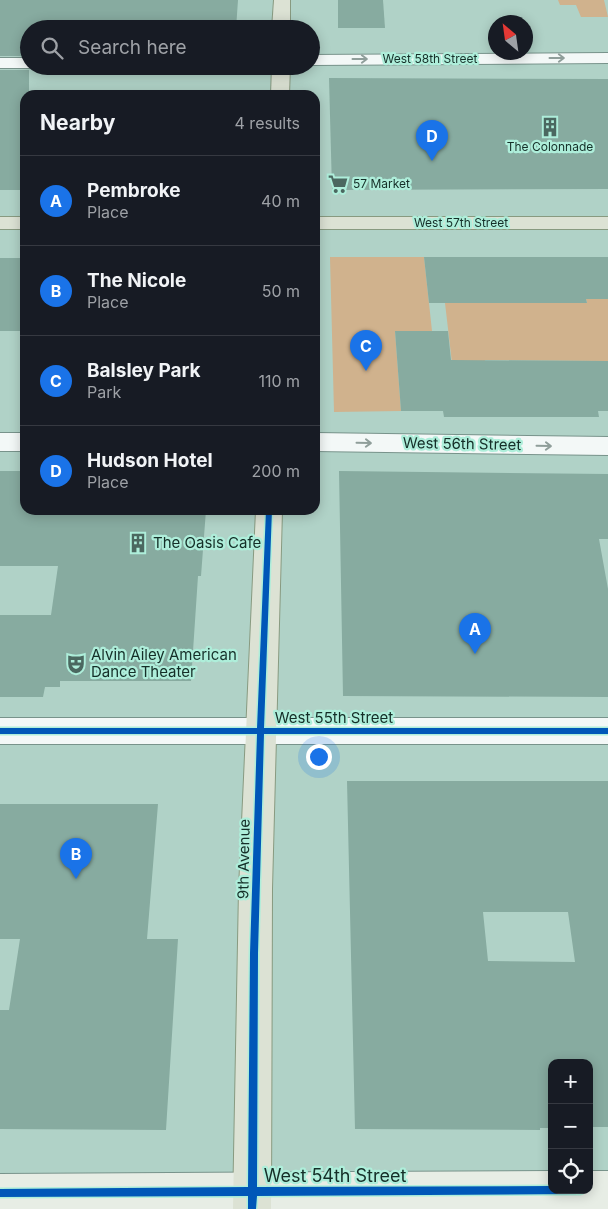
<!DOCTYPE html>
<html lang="en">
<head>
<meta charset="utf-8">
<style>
  body { margin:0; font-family:Inter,sans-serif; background:#242831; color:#f1f3f6 }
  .controls { position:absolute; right:15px; bottom:15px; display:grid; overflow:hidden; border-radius:10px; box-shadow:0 2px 12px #0003 }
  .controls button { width:45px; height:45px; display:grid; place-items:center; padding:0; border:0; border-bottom:1px solid #363941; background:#171b24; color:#f1f3f6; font:25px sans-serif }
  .compass { position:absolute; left:488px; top:15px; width:45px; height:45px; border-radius:50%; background:#171b24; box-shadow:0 2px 12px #0003; rotate:331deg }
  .you { position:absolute; left:318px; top:756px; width:18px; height:18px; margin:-12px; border:4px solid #fff; border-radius:50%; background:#1a73e8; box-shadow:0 0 0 8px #1a73e833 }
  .badge { display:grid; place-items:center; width:32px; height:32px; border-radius:50%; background:#1a73e8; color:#fff; font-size:16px; font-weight:700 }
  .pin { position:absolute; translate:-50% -41px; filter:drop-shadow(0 1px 2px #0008) }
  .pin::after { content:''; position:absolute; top:26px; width:18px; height:15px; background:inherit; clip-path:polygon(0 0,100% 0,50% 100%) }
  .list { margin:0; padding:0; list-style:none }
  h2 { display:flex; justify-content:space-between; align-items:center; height:65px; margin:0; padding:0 20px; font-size:21px }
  h2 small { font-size:16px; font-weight:400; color:#9ea1a6 }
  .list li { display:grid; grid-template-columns:32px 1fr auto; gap:15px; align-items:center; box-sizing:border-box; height:90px; padding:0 20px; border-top:1px solid #363941 }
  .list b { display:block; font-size:19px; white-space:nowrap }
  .list p { margin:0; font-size:16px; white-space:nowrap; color:#9ea1a6 }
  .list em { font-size:16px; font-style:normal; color:#9ea1a6 }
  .icon { flex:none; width:28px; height:28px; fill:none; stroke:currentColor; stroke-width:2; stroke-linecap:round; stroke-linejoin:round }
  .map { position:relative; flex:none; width:608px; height:1209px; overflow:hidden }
  .search { position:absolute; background:#171b24; box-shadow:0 2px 12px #0003; left:20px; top:20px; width:300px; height:55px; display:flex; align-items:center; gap:12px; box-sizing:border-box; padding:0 18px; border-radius:28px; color:#9ea1a6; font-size:19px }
  .panel { position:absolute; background:#171b24; box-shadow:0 2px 12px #0003; left:20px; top:90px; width:300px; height:425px; border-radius:15px }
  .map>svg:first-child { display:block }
</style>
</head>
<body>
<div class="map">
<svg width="608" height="1209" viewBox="0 0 608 1209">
  <rect width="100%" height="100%" fill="#b0d2c7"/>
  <g fill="#d0b28d">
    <path d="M 558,0 L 604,0 L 608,17 L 581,17 L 576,5 L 560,5 Z"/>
    <path d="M 330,257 L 424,257 L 432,331 L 395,331 L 401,411 L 334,412 Z"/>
    <path d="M 586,299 L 608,299 L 608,361 L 485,360 L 485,363 L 452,363 L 445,303 L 587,303 Z"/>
  </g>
  <g fill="#87aba0" fill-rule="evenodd">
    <path d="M 0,0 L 238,0 L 236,29 L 29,29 L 29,56 L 0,56 Z"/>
    <path d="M 338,0 L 383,0 L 385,28 L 338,28 Z"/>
    <path d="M 0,70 L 29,70 L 29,95 L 25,95 L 25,190 L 0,190 Z"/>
    <path d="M 329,78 L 608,79 L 608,189 L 332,190 Z"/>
    <path d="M 424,257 L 608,257 L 608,299 L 586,299 L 587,303 L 429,303 Z"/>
    <rect x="0" y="258" width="25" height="73"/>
    <path d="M 395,331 L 448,331 L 451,360 L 608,361 L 608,411 L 598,411 L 599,417 L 444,417 L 443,411 L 401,411 Z"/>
    <path d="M 0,471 L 25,471 L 25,510 L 206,510 L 201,576 L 198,576 L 191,681 L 60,681 L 60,687 L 45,687 L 43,697 L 0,697 L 0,615 L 51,615 L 58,566 L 0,566 Z"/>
    <path d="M 339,471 L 608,474 L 608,539 L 599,539 L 608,589 L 608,697 L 343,696 Z"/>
    <path d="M 347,781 L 608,781 L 608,1127 L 589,1127 L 589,1063 L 552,1063 L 552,1128 L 540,1128 L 540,1130 L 355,1129 ZM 483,912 L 568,912 L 575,962 L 488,961 Z"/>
    <path d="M 0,804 L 158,804 L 147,939 L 178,939 L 166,1130 L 0,1129 L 0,1010 L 9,1010 L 20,939 L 0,939 Z"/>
  </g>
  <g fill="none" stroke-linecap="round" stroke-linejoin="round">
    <defs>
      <g id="minor">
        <rect x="0" y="433" width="25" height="18"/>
        <path d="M 315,433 L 608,437 L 608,455 L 315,451 Z"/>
        <rect x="0" y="718" width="608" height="26"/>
      </g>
      <g id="tertiary">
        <path d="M 608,53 L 608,63 L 311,65 L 311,55 Z"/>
        <path d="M 0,58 L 29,58 L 29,66 L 36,66 L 29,68 L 0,68 Z"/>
      </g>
      <path id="secondary" d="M 552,1171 L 552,1190 L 589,1190 L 589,1171 L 608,1171 L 608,1209 C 593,1209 581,1209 566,1209 L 0,1209 L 0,1174 Z"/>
      <g id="primary">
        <path d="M 274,0 L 290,0 L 290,29 L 272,29 Z"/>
        <path d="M 272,66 L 290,66 L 289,95 L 271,95 Z"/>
        <rect x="0" y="217" width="25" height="12"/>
        <rect x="315" y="217" width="293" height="12"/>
        <path d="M 256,510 L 282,510 L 272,889 L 271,1209 L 233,1209 L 239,889 Z"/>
      </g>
    </defs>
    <use href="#minor" stroke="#78938b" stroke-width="2"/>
    <use href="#tertiary" stroke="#78938b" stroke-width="2"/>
    <use href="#secondary" stroke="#78938b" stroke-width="2"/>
    <use href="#primary" stroke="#889a80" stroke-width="2"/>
    <use href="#minor" fill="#f3f8f7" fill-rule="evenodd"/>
    <use href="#tertiary" fill="#f3f8f7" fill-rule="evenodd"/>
    <use href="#secondary" fill="#e7ede5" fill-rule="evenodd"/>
    <use href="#primary" fill="#dce2d4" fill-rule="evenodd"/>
    <defs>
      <path id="cycleway" d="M 266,510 L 272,510 L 264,728 L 608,728 L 608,734 L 264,734 L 258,953 L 257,1187 L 552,1186 L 552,1190 L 584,1190 L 583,1193 L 580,1194 L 257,1196 L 256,1209 L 248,1209 L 248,1196 L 0,1197 L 0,1189 L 248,1187 L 250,953 L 257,734 L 0,734 L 0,728 L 257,728 Z"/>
    </defs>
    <use href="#cycleway" stroke="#aeeeda" stroke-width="3"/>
    <use href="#cycleway" fill="#0057b8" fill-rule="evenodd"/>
  </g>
  <defs><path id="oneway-shaft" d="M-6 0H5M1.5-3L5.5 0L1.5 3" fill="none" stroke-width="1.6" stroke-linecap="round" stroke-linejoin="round" transform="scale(1.25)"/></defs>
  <g stroke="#8f9e9a">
    <use href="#oneway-shaft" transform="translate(557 58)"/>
    <use href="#oneway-shaft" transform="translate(360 59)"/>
    <use href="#oneway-shaft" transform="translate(364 443) rotate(1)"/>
    <use href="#oneway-shaft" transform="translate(544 446) rotate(1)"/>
  </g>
  <defs>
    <symbol id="building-bare" viewBox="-9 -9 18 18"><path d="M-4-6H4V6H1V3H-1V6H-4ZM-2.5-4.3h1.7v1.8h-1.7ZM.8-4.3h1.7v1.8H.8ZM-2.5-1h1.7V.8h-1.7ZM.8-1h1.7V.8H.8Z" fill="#4b6860" stroke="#aeeeda" stroke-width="2.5" paint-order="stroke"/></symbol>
    <symbol id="supermarket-bare" viewBox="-9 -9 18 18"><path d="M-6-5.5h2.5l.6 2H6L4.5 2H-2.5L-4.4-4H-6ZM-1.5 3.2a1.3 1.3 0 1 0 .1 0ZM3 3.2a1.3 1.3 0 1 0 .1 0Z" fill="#4b6860" stroke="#aeeeda" stroke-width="2.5" paint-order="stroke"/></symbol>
    <symbol id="theatre-bare" viewBox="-9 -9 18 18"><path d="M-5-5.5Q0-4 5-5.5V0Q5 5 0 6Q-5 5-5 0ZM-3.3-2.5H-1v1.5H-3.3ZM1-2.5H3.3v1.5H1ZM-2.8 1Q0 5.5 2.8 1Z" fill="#4b6860" stroke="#aeeeda" stroke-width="2.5" paint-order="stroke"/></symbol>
  </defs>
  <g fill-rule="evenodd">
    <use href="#building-bare" x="536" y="113" width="28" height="28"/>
    <use href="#supermarket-bare" x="324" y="170" width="28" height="28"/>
    <use href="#building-bare" x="124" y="529" width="28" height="28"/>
    <use href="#theatre-bare" x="62" y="650" width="28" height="28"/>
  </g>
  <g text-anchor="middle" stroke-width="4.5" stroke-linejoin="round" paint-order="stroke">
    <g font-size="12" fill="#152f28" stroke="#aeeeda">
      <text x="430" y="63">West 58th Street</text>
      <text x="461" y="227">West 57th Street</text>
    </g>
    <g font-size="12" fill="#152f28" stroke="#aeeeda">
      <text x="550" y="151">The Colonnade</text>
      <text x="353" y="188" text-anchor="start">57 Market</text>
    </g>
    <g font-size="15" fill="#152f28" stroke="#aeeeda">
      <text transform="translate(462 444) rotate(1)" y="5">West 56th Street</text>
      <text x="334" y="723">West 55th Street</text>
      <text transform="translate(244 859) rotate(-89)" y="5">9th Avenue</text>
    </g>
    <g font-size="15" fill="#152f28" stroke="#aeeeda" text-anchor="start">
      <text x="153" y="548">The Oasis Cafe</text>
      <text x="91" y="660">Alvin Ailey American<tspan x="91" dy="17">Dance Theater</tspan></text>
    </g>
    <g font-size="18" fill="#152f28" stroke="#aeeeda">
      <text x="335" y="1182">West 54th Street</text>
    </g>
  </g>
</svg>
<div class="controls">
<button>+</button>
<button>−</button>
<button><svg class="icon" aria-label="locate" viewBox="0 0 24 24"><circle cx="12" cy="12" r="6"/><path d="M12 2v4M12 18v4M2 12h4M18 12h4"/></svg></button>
</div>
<svg class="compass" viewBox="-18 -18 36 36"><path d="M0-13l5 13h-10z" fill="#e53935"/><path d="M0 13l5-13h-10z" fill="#9ea1a6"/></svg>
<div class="you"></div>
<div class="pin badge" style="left:475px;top:654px">A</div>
<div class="pin badge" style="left:76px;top:879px">B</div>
<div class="pin badge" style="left:366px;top:371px">C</div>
<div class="pin badge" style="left:432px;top:161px">D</div>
<div class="search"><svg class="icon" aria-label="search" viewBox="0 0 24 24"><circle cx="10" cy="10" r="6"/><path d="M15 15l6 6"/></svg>Search here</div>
<section class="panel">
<h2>Nearby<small>4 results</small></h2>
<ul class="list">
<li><span class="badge">A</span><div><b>Pembroke</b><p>Place</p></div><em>40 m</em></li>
<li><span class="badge">B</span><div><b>The Nicole</b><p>Place</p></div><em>50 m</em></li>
<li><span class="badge">C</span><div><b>Balsley Park</b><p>Park</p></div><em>110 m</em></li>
<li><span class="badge">D</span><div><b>Hudson Hotel</b><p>Place</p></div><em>200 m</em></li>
</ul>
</section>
</div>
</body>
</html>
